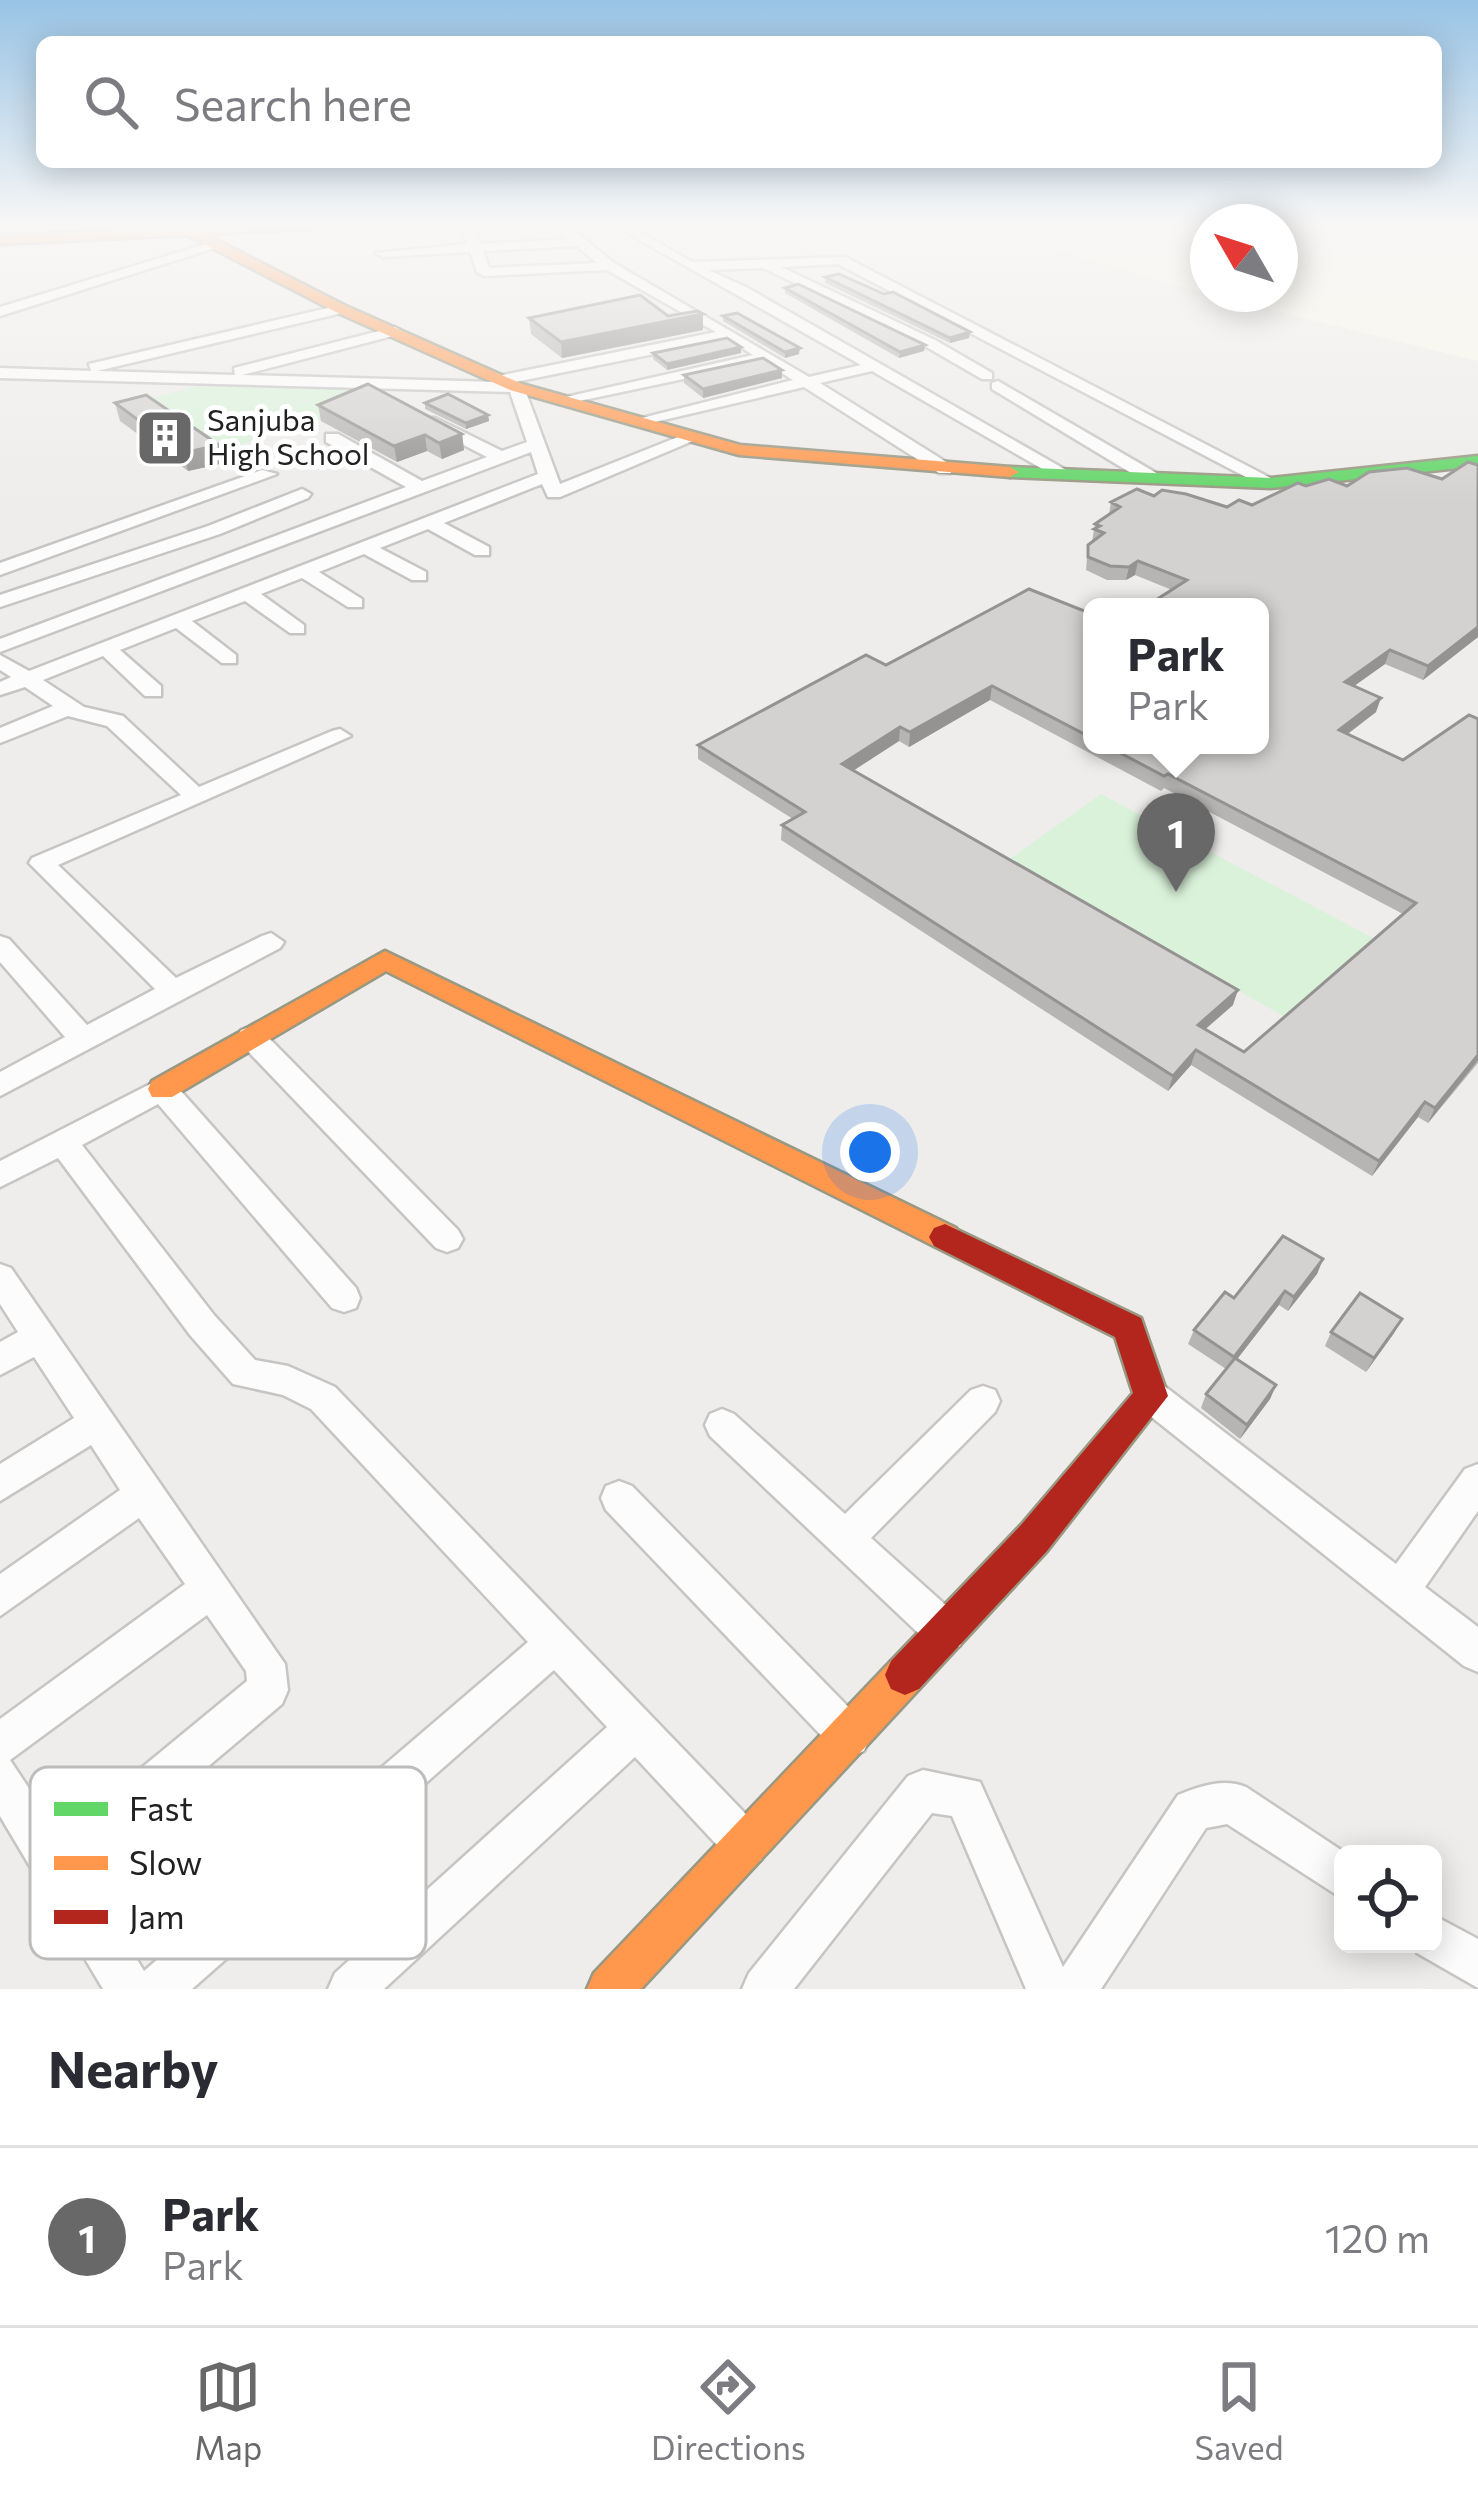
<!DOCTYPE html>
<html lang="en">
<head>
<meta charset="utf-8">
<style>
  body { margin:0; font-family:Commissioner,sans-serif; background:#f2f2f3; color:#2b2b33 }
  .controls { position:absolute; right:36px; bottom:36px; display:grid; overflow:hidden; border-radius:18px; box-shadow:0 6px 30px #0003 }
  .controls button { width:108px; height:108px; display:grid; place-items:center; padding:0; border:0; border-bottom:3px solid #e1e1e2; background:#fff; color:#2b2b33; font:60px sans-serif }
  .compass { position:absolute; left:1190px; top:204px; width:108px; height:108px; border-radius:50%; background:#fff; box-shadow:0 6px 30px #0003; rotate:309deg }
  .you { position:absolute; left:870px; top:1152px; width:42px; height:42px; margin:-30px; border:9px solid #fff; border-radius:50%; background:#1a73e8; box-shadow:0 0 0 18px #1a73e833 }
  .badge { display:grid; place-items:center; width:78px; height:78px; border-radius:50%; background:#696868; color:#fff; font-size:39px; font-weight:700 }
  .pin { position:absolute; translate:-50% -99px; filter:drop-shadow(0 3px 6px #0008) }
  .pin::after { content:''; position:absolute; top:63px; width:42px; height:36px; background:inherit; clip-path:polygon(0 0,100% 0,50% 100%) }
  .popup { position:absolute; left:1083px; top:598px; width:186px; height:156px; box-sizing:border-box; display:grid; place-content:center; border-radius:18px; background:#fff; filter:drop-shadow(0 3px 9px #0005); font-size:39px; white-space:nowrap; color:#7c7c81 }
  .popup b { font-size:45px; color:#2b2b33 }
  .popup::after { content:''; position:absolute; left:50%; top:100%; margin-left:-24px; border:24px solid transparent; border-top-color:#fff }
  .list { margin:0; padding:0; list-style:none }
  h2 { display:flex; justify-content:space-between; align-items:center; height:156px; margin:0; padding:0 48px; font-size:51px }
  h2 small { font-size:39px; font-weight:400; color:#7c7c81 }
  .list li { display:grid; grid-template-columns:78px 1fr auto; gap:36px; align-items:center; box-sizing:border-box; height:180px; padding:0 48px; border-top:3px solid #e1e1e2 }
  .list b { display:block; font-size:45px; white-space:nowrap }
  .list p { margin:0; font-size:39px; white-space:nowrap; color:#7c7c81 }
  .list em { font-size:39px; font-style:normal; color:#7c7c81 }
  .icon { flex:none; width:66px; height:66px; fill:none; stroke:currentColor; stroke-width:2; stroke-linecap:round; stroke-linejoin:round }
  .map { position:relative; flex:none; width:1478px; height:1989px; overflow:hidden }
  .search { position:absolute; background:#fff; box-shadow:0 6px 30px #0003; left:36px; right:36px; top:36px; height:132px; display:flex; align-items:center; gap:30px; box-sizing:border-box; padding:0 42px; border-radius:18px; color:#7c7c81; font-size:45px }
  .sheet { height:336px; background:#fff }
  nav { display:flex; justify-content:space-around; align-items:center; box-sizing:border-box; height:168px; border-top:3px solid #e1e1e2; background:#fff; font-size:33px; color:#7c7c81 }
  nav a { display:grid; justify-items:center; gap:6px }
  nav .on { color:#696868 }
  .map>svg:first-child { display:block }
</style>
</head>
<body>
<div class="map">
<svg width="1478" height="1989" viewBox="0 0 1478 1989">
  <rect width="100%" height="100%" fill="#efedeb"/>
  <path fill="#f7f6e8" d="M 1038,225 L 1208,225 L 1208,294 L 1280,294 L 1280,225 L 1385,225 L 1478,248 L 1478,361 L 1218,297 L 1016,238 Z"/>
  <g fill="#daf2da">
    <path d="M 203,384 L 380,389 L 379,397 L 339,414 L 214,453 L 143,401 Z"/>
    <path d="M 1101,794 L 1379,941 L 1285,1017 L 1008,860 Z"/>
  </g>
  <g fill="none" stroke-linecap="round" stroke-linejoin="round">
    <defs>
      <g id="street">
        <path d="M 460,225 L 472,225 L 480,244 L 569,239 L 554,225 L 567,225 L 614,263 L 809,377 L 861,365 L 613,225 L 628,225 L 692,262 L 845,257 L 1280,483 L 1265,487 L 838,264 L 781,267 L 935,340 L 992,373 L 992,379 L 982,379 L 925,346 L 763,268 L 708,270 L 746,287 L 1073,474 L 1058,478 L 872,371 L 820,383 L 951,465 L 951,473 L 939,473 L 804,387 L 642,425 L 634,420 L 793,380 L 764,362 L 565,404 L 557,399 L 753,355 L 728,339 L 515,382 L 524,387 L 560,484 L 688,433 L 702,437 L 560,497 L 548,497 L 542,484 L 444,523 L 489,547 L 489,555 L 475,555 L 428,529 L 380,548 L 426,572 L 426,580 L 412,580 L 364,554 L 319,572 L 362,599 L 362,607 L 348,607 L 302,578 L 261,594 L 304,625 L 304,633 L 290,633 L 245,601 L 192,621 L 236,655 L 236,663 L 222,663 L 176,628 L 120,650 L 161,686 L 161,696 L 145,696 L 103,656 L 43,680 L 84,707 L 123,716 L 199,787 L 332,731 L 340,729 L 351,736 L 58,865 L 176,978 L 262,936 L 271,933 L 284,942 L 280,948 L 0,1096 L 0,1072 L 65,1037 L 0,962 L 0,936 L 9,939 L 87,1025 L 155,989 L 29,863 L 32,858 L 181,795 L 107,726 L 68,716 L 0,743 L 0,728 L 53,706 L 25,687 L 0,695 L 0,682 L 11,677 L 0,670 L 0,655 L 29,671 L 538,474 L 531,452 L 0,652 L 0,639 L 406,487 L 326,442 L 326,434 L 338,434 L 422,481 L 487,457 L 423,424 L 423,418 L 435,418 L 502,451 L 527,442 L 510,392 L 0,378 L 0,368 L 91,371 L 89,364 L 341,305 L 348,309 L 346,312 L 97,371 L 235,375 L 234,368 L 395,327 L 402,331 L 400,334 L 242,375 L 496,382 L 503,375 L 716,332 L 607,270 L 484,276 L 477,272 L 470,252 L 383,257 L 376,253 L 467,244 ZM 577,246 L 597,263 L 489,268 L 483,251 Z"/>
        <path d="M 212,242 L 224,245 L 0,316 L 0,307 Z"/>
        <path d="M 998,381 L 1158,474 L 1161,478 L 1146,482 L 992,389 L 992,383 Z"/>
        <path d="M 262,470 L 277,474 L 0,575 L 0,563 Z"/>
        <path d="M 302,489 L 311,494 L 308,498 L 220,534 L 0,607 L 0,595 L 208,526 Z"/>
        <path d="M 251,1027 L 261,1030 L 458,1230 L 463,1239 L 458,1248 L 447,1252 L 436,1248 L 241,1044 L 237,1037 L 241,1030 Z"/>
        <path d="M 162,1078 L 172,1081 L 356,1288 L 360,1298 L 356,1308 L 344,1312 L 332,1308 L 158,1104 L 82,1145 L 214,1315 L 255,1360 L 288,1366 L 335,1387 L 761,1830 L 767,1845 L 761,1860 L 746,1866 L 731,1860 L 635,1757 L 384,1989 L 328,1989 L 335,1973 L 607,1727 L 554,1670 L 192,1989 L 103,1989 L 0,1816 L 0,1719 L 185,1584 L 139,1518 L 0,1616 L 0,1574 L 120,1490 L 91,1445 L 0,1501 L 0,1464 L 74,1418 L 34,1357 L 0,1375 L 0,1342 L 18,1332 L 0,1304 L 0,1264 L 11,1268 L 285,1664 L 288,1690 L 282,1704 L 83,1872 L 144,1971 L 528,1642 L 311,1409 L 283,1395 L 233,1384 L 190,1335 L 58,1158 L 0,1187 L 0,1161 ZM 207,1615 L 246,1671 L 247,1681 L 60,1835 L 10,1760 Z"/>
        <path d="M 1151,1381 L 1163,1385 L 1396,1564 L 1465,1469 L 1478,1464 L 1478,1511 L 1425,1587 L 1478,1627 L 1478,1672 L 1464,1666 L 1139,1407 L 1134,1396 L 1139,1385 Z"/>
        <path d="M 983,1386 L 995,1390 L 1000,1401 L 995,1412 L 871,1538 L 960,1618 L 965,1632 L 960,1646 L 946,1651 L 932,1646 L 710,1436 L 705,1425 L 710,1414 L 722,1409 L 734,1414 L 845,1514 L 971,1390 Z"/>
        <path d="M 619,1481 L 632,1486 L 864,1723 L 870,1737 L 864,1751 L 850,1757 L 836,1751 L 606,1510 L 601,1498 L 606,1486 Z"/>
        <path d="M 923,1770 L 980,1782 L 1063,1967 L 1178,1795 C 1200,1786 1224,1778 1246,1787 L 1347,1854 L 1343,1854 L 1343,1899 L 1227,1824 L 1206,1828 L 1101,1989 L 1026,1989 L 952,1816 L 932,1813 L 794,1989 L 742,1989 L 749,1973 L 908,1776 Z"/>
        <path d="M 1433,1915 L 1478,1939 L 1478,1988 L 1417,1953 L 1414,1944 L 1433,1944 Z"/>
      </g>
      <path id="fast" d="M 1478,456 L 1478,466 L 1271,488 L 1010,477 L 1001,472 L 1010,467 L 1271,478 Z"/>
      <g id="slow">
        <path d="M 199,225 L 317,225 L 311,229 L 205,234 L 346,306 L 522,384 L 740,445 L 1010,467 L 1019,472 L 1010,477 L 739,455 L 510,390 L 336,312 L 187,235 L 0,244 L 0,236 Z"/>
        <path d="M 385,951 L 956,1228 L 961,1237 L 956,1246 L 945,1250 L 934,1246 L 386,971 L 172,1097 L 152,1097 L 148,1089 L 152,1081 Z"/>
        <path d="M 905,1655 L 919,1661 L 925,1675 L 919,1689 L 641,1989 L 587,1989 L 594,1973 L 891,1661 Z"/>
      </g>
      <path id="jam" d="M 945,1224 L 1141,1318 L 1168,1396 L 1047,1551 L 919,1689 L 905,1695 L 891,1689 L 885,1675 L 891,1661 L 1021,1525 L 1133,1393 L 1115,1337 L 934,1246 L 929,1237 L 934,1228 Z"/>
    </defs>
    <use href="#street" stroke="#c6c5c4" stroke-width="5"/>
    <use href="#fast" stroke="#989883" stroke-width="5"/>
    <use href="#slow" stroke="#989883" stroke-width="5"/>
    <use href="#jam" stroke="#989883" stroke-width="5"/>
    <use href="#street" fill="#fdfcfc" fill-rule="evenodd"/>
    <use href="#fast" fill="#63d668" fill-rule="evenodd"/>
    <use href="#slow" fill="#ff974d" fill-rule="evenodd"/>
    <use href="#jam" fill="#b3261e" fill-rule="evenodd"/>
  </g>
  <g fill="#b6b5b3" fill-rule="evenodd">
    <path d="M 825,277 L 970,332 L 969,338 L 950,343 L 825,283 Z"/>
    <path d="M 785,288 L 925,345 L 924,351 L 899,358 L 785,293 Z"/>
    <path d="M 703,314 L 703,330 L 562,358 L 531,334 L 529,318 L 668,316 Z"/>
    <path d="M 723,316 L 799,354 L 785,358 L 723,321 Z"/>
    <path d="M 653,353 L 741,353 L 667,370 L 653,359 Z"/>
    <path d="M 684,375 L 782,378 L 703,398 L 684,383 Z"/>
    <path d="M 115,403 L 224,463 L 188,471 L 120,421 Z"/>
    <path d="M 425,403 L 488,415 L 489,421 L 466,429 L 425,409 Z"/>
    <path d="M 318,405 L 462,434 L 464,450 L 442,459 L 427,451 L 397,462 L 321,421 Z"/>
    <path d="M 1111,502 L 1478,637 L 1423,680 L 1385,664 L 1354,686 L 1376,712 L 1348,734 L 1403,760 L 1478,719 L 1478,1063 L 1428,1123 L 1418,1117 L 1372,1176 L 1191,1065 L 1168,1091 L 781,840 L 782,825 L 793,819 L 698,759 L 698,745 L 886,665 L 1092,614 L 1092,745 L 1260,745 L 1172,590 L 1135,575 L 1126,580 L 1107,580 L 1086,570 L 1088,545 L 1092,542 L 1095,524 L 1109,514 ZM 990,700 L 1161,791 L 1164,788 L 1403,914 L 1244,1052 L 1205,1029 L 1233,1005 L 854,770 L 899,741 L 909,747 Z"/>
    <path d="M 1323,1259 L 1317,1274 L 1288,1311 L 1279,1305 L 1237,1359 L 1276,1385 L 1270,1399 L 1240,1439 L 1201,1408 L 1206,1394 L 1226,1369 L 1188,1344 L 1194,1330 L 1234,1298 Z"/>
    <path d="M 1402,1319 L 1394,1333 L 1366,1372 L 1325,1346 L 1331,1332 Z"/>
  </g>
  <g fill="#949392">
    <path d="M 703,314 L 703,330 L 562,358 L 561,342 Z"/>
    <path d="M 970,332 L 969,338 L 950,343 L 950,338 Z"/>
    <path d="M 925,345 L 924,351 L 899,358 L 900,352 Z"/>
    <path d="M 741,347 L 741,353 L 667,370 L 667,364 Z"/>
    <path d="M 800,348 L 799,354 L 785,358 L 785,352 Z"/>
    <path d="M 782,370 L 782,378 L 703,398 L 703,389 Z"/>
    <path d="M 488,415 L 489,421 L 466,429 L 466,423 Z"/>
    <path d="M 462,434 L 464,450 L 442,459 L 439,443 Z"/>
    <path d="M 425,435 L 427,451 L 397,462 L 394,446 Z"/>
    <path d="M 219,445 L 224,463 L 188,471 L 183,453 Z"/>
    <path d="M 1138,561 L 1135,575 L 1126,580 L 1129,567 Z"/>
    <path d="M 1478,627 L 1478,637 L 1423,680 L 1428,666 Z"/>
    <path d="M 1390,650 L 1385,664 L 1340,696 L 1345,682 Z"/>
    <path d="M 992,686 L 990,700 L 909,747 L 910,732 Z"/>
    <path d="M 1381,698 L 1376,712 L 1334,744 L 1339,730 Z"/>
    <path d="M 900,727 L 899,741 L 842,778 L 842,764 Z"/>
    <path d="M 1238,990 L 1233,1005 L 1193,1040 L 1198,1025 Z"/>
    <path d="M 1196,1050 L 1191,1065 L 1168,1091 L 1173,1076 Z"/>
    <path d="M 1478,1055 L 1478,1060 L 1428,1123 L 1435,1108 Z"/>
    <path d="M 1425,1102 L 1418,1117 L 1372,1176 L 1379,1161 Z"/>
    <path d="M 1323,1259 L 1317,1274 L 1288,1311 L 1294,1297 Z"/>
    <path d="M 1285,1291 L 1279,1305 L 1228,1371 L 1234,1357 Z"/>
    <path d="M 1402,1319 L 1394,1333 L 1366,1372 L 1374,1358 Z"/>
    <path d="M 1276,1385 L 1270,1399 L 1240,1439 L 1247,1425 Z"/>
  </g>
  <g fill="#d4d2d0" stroke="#949392" stroke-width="3">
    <path d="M 839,274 L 884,294 L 893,292 L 970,332 L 950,338 L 825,277 Z"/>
    <path d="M 798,284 L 925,345 L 900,352 L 785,288 Z"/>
    <path d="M 640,295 L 668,316 L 697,311 L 703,314 L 561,342 L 529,318 Z"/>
    <path d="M 737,313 L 800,348 L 785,352 L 723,316 Z"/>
    <path d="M 727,338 L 741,347 L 667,364 L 653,353 Z"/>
    <path d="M 763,358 L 782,370 L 703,389 L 684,375 Z"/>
    <path d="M 368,384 L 462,434 L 439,443 L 425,435 L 394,446 L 318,405 Z"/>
    <path d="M 448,394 L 488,415 L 466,423 L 425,403 Z"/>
    <path d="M 146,395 L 219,445 L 183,453 L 115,403 Z"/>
    <path d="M 1468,462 L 1478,465 L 1478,627 L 1428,666 L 1390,650 L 1345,682 L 1381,698 L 1339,730 L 1403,760 L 1469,715 L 1478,719 L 1478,1055 L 1435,1108 L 1425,1102 L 1379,1161 L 1196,1050 L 1173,1076 L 782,825 L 805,812 L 698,745 L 866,655 L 886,665 L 1029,589 L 1092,614 L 1092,738 L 992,686 L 910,732 L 900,727 L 842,764 L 1238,990 L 1198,1025 L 1244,1052 L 1416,903 L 1168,774 L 1164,776 L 1105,745 L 1260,745 L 1260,607 L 1145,607 L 1187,580 L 1138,561 L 1129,567 L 1110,566 L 1088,557 L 1088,545 L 1104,533 L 1094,529 L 1100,526 L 1095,524 L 1120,507 L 1111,502 L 1137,489 L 1154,496 L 1162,490 L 1186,494 L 1227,507 L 1239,500 L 1252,505 L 1298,483 L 1306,486 L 1329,479 L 1347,486 L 1369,472 L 1407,468 L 1442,479 Z"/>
    <path d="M 1283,1236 L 1323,1259 L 1294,1297 L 1285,1291 L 1234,1357 L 1194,1330 L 1225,1292 L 1234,1298 Z"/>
    <path d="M 1360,1293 L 1402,1319 L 1374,1358 L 1331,1332 Z"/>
    <path d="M 1235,1358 L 1276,1385 L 1247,1425 L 1206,1394 Z"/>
  </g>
  <linearGradient id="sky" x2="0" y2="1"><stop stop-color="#98c3e5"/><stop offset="0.45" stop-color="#f8f7f6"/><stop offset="1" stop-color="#f8f7f6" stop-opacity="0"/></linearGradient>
  <rect width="1478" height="503" fill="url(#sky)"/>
  <defs>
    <symbol id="building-square" viewBox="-11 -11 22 22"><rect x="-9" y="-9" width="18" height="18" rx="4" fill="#696868" stroke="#fff"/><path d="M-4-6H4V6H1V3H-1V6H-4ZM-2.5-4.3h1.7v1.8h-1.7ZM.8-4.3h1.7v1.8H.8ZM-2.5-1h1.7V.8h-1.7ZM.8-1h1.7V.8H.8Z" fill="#fff"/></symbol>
  </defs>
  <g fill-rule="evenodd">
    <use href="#building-square" x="132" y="405" width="66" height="66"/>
  </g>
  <g text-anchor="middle" stroke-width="10" stroke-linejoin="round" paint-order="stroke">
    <g font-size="30" fill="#212121" stroke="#fff" text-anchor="start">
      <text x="207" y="431">Sanjuba<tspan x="207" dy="34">High School</tspan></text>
    </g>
  </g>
  <rect x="30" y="1767" width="396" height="192" rx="18" fill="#fff" stroke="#bcbcbc" stroke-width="3"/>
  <rect x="54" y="1802" width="54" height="14" fill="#63d668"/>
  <rect x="54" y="1856" width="54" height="14" fill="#ff974d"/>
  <rect x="54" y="1910" width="54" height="14" fill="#b3261e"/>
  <g font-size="33" fill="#212121">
    <text x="129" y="1821">Fast</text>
    <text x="129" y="1875">Slow</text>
    <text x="129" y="1929">Jam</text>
  </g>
</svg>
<div class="controls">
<button><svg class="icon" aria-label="locate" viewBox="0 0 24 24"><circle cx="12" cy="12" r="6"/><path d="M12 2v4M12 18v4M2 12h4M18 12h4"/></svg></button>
</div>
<svg class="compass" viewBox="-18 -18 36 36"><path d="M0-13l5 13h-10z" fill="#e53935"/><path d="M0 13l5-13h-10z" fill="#7c7c81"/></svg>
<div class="you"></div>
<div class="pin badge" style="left:1176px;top:892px">1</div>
<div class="popup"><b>Park</b>Park</div>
<div class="search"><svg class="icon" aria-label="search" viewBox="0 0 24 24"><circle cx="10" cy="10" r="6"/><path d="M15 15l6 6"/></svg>Search here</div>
</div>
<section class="sheet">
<h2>Nearby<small></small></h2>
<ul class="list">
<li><span class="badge">1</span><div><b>Park</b><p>Park</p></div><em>120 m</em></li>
</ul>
</section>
<nav>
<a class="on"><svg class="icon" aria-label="map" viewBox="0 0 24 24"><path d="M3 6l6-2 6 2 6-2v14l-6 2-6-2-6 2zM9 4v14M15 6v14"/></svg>Map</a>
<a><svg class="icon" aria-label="directions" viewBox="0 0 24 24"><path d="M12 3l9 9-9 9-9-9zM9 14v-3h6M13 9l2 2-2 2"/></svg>Directions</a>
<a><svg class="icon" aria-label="saved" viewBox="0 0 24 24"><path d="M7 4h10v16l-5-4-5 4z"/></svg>Saved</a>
</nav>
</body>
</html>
